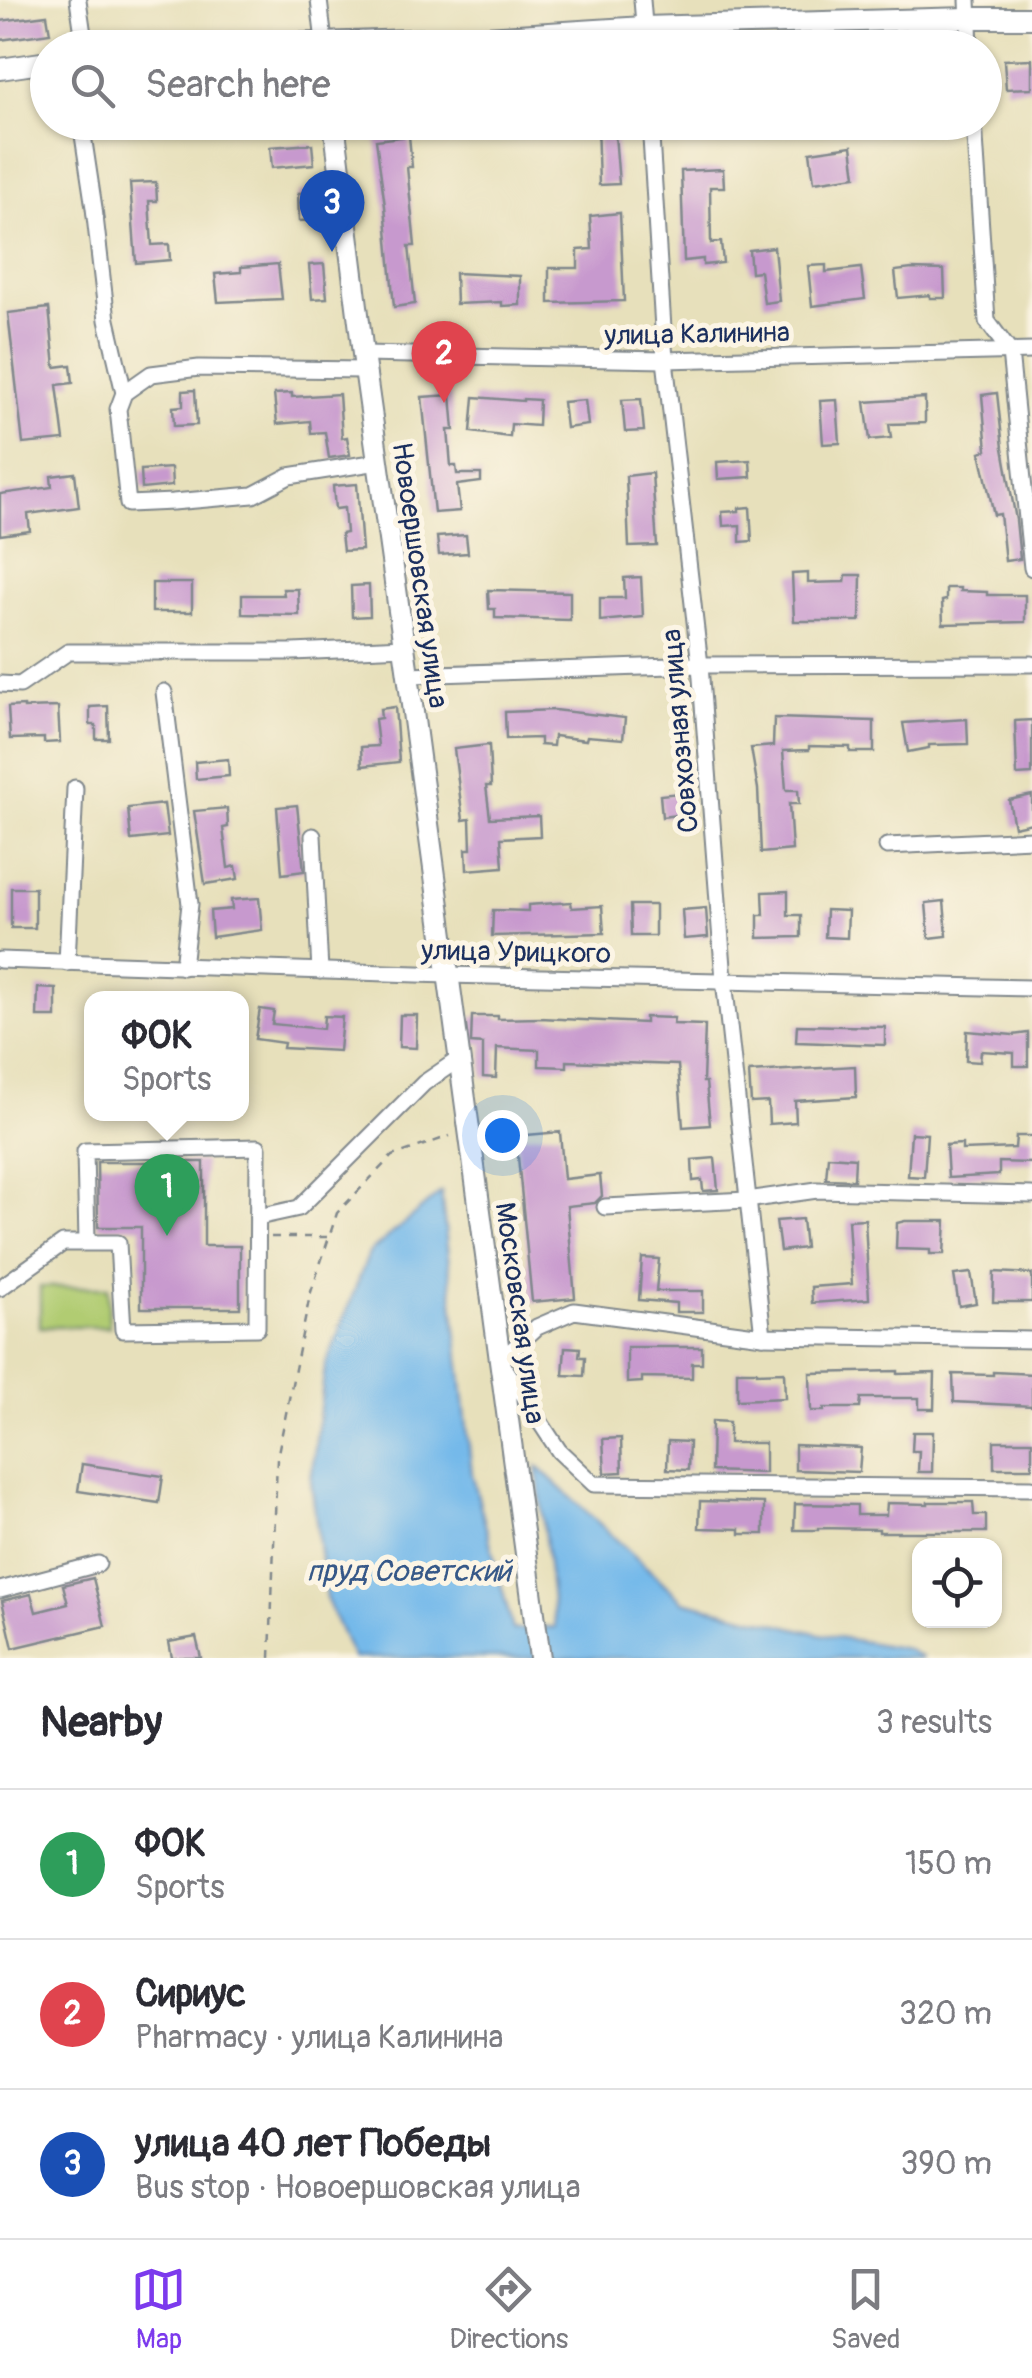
<!DOCTYPE html>
<html lang="en">
<head>
<meta charset="utf-8">
<style>
  body { margin:0; font-family:Pangolin,sans-serif; background:#f7f7f7; color:#2b2b33 }
  .controls { position:absolute; right:30px; bottom:30px; display:grid; overflow:hidden; border-radius:20px; box-shadow:0 2px 8px #0004 }
  .controls button { width:90px; height:90px; display:grid; place-items:center; padding:0; border:0; border-bottom:2px solid #e1e1e2; background:#fff; color:#2b2b33; font:50px sans-serif }
  .you { position:absolute; left:502px; top:1135px; width:35px; height:35px; margin:-25px; border:8px solid #fff; border-radius:50%; background:#1a73e8; box-shadow:0 0 0 15px #1a73e833 }
  .badge { display:grid; place-items:center; width:65px; height:65px; border-radius:50%; background:#7c3aed; color:#fff; font-size:32px; font-weight:700 }
  .pin { position:absolute; translate:-50% -82px; filter:drop-shadow(0 2px 5px #0008) }
  .pin::after { content:''; position:absolute; top:52px; width:35px; height:30px; background:inherit; clip-path:polygon(0 0,100% 0,50% 100%) }
  .popup { position:absolute; left:84px; top:991px; width:165px; height:130px; box-sizing:border-box; display:grid; place-content:center; border-radius:20px; background:#fff; filter:drop-shadow(0 2px 8px #0005); font-size:32px; white-space:nowrap; color:#7c7c81 }
  .popup b { font-size:38px; color:#2b2b33 }
  .popup::after { content:''; position:absolute; left:50%; top:100%; margin-left:-20px; border:20px solid transparent; border-top-color:#fff }
  .list { margin:0; padding:0; list-style:none }
  h2 { display:flex; justify-content:space-between; align-items:center; height:130px; margin:0; padding:0 40px; font-size:42px }
  h2 small { font-size:32px; font-weight:400; color:#7c7c81 }
  .list li { display:grid; grid-template-columns:65px 1fr auto; gap:30px; align-items:center; box-sizing:border-box; height:150px; padding:0 40px; border-top:2px solid #e1e1e2 }
  .list b { display:block; font-size:38px; white-space:nowrap }
  .list p { margin:0; font-size:32px; white-space:nowrap; color:#7c7c81 }
  .list em { font-size:32px; font-style:normal; color:#7c7c81 }
  .icon { flex:none; width:55px; height:55px; fill:none; stroke:currentColor; stroke-width:2; stroke-linecap:round; stroke-linejoin:round }
  .map { position:relative; flex:none; width:1032px; height:1658px; overflow:hidden }
  .search { position:absolute; background:#fff; box-shadow:0 2px 8px #0004; left:30px; right:30px; top:30px; height:110px; display:flex; align-items:center; gap:25px; box-sizing:border-box; padding:0 35px; border-radius:55px; color:#7c7c81; font-size:38px }
  .sheet { height:580px; background:#fff }
  nav { display:flex; justify-content:space-around; align-items:center; box-sizing:border-box; height:140px; border-top:2px solid #e1e1e2; background:#fff; font-size:28px; color:#7c7c81 }
  nav a { display:grid; justify-items:center; gap:5px }
  nav .on { color:#7c3aed }
  .map>svg:first-child { display:block }
</style>
</head>
<body>
<div class="map">
<svg width="1032" height="1658" viewBox="0 0 1032 1658">
  <rect width="100%" height="100%" fill="#fcf5e5"/>
  <filter id="ink" filterUnits="userSpaceOnUse"><feTurbulence type="fractalNoise" baseFrequency=".01" numOctaves="2"/><feDisplacementMap in="SourceGraphic" scale="20" xChannelSelector="R" yChannelSelector="G"/><feConvolveMatrix kernelMatrix="1 2 1 2 8 2 1 2 1" color-interpolation-filters="sRGB"/></filter>
  <filter id="wash" filterUnits="userSpaceOnUse"><feTurbulence type="fractalNoise" baseFrequency=".0048" numOctaves="4" result="noise"/><feDisplacementMap in="SourceGraphic" scale="40" xChannelSelector="R" yChannelSelector="G"/><feGaussianBlur stdDeviation="2.25" result="paint"/><feColorMatrix in="noise" values="0 0 0 0 0 0 0 0 0 0 0 0 0 0 0 0 0 1.4 0 .05"/><feComposite in="paint" operator="in"/></filter>
  <g filter="url(#wash)">
    <rect width="100%" height="100%" fill="#e7e0bb"/>
    <path fill="#b1cc72" stroke="#667e68" stroke-width="2.5" d="M 40,1287 L 108,1287 L 109,1327 L 40,1327 Z"/>
    <path fill="#74b9ea" stroke="#4874a4" stroke-width="2.5" d="M 441,1192 L 472,1474 L 513,1630 L 555,1627 L 537,1466 L 683,1601 L 820,1634 L 906,1649 L 923,1658 L 353,1658 L 326,1598 L 311,1481 L 325,1367 L 369,1253 Z"/>
    <g id="blocks">
      <g fill="#c799ce">
        <path d="M 47,15 L 50,33 L 0,40 L 0,21 Z"/>
        <path d="M 1032,59 L 1032,88 L 1006,89 L 1004,60 Z"/>
        <path d="M 597,122 L 614,122 L 619,184 L 599,185 Z"/>
        <path d="M 409,136 L 412,167 L 407,167 L 415,246 L 409,246 L 415,304 L 394,307 L 385,206 L 376,140 Z"/>
        <path d="M 312,144 L 314,164 L 272,168 L 270,147 Z"/>
        <path d="M 852,146 L 856,176 L 814,182 L 810,152 Z"/>
        <path d="M 723,169 L 724,187 L 710,187 L 711,243 L 721,242 L 723,263 L 703,265 L 703,259 L 684,261 L 681,171 Z"/>
        <path d="M 156,182 L 157,201 L 149,201 L 152,245 L 169,244 L 170,260 L 136,263 L 130,183 Z"/>
        <path d="M 317,192 L 318,220 L 299,221 L 298,193 Z"/>
        <path d="M 620,213 L 624,301 L 549,303 L 549,268 L 578,268 L 578,250 L 592,249 L 590,216 Z"/>
        <path d="M 774,247 L 779,301 L 764,303 L 760,271 L 751,272 L 749,250 Z"/>
        <path d="M 278,264 L 282,299 L 218,302 L 215,274 L 241,272 L 241,267 Z"/>
        <path d="M 324,264 L 327,298 L 312,299 L 309,265 Z"/>
        <path d="M 826,265 L 826,272 L 861,268 L 865,299 L 812,306 L 808,266 Z"/>
        <path d="M 912,269 L 944,270 L 945,298 L 930,298 L 930,295 L 898,298 L 895,271 Z"/>
        <path d="M 455,273 L 520,276 L 520,305 L 502,306 L 502,302 L 456,304 Z"/>
        <path d="M 49,308 L 55,367 L 71,365 L 73,383 L 57,385 L 64,440 L 23,444 L 8,313 Z"/>
        <path d="M 195,390 L 197,425 L 174,426 L 173,407 L 183,406 L 183,391 Z"/>
        <path d="M 292,393 L 292,397 L 339,394 L 342,438 L 347,437 L 350,455 L 329,458 L 325,432 L 311,433 L 310,421 L 277,424 L 274,394 Z"/>
        <path d="M 997,393 L 1003,448 L 1016,520 L 1020,559 L 1005,561 L 1000,514 L 994,515 L 980,452 L 987,450 L 982,395 Z"/>
        <path d="M 451,395 L 454,430 L 448,430 L 451,466 L 456,466 L 457,474 L 481,474 L 481,482 L 457,485 L 460,511 L 434,513 L 422,397 Z"/>
        <path d="M 474,397 L 523,401 L 523,399 L 539,400 L 538,426 L 511,424 L 510,437 L 471,432 Z"/>
        <path d="M 925,398 L 925,423 L 889,424 L 891,438 L 870,440 L 865,402 Z"/>
        <path d="M 641,399 L 644,431 L 625,432 L 622,400 Z"/>
        <path d="M 585,400 L 588,425 L 566,428 L 563,402 Z"/>
        <path d="M 837,400 L 840,443 L 823,444 L 820,401 Z"/>
        <path d="M 750,460 L 751,477 L 718,479 L 717,462 Z"/>
        <path d="M 171,468 L 172,486 L 142,489 L 141,470 Z"/>
        <path d="M 75,473 L 79,507 L 28,514 L 30,531 L 0,535 L 0,494 L 52,487 L 51,476 Z"/>
        <path d="M 652,473 L 657,546 L 629,547 L 626,476 Z"/>
        <path d="M 357,484 L 362,550 L 343,551 L 341,534 L 346,533 L 344,508 L 335,509 L 333,486 Z"/>
        <path d="M 750,507 L 752,541 L 740,542 L 740,525 L 723,526 L 722,512 L 739,511 L 739,508 Z"/>
        <path d="M 466,535 L 468,553 L 439,555 L 437,537 Z"/>
        <path d="M 808,573 L 808,583 L 845,582 L 846,575 L 861,575 L 860,621 L 794,621 L 792,574 Z"/>
        <path d="M 641,577 L 643,617 L 600,621 L 600,598 L 625,598 L 624,578 Z"/>
        <rect x="152" y="583" width="40" height="29"/>
        <path d="M 369,585 L 370,616 L 352,617 L 351,586 Z"/>
        <path d="M 946,588 L 960,588 L 960,591 L 987,592 L 987,595 L 1025,595 L 1025,622 L 943,624 L 942,601 L 946,600 Z"/>
        <path d="M 283,589 L 298,589 L 299,615 L 242,614 L 242,595 L 284,595 Z"/>
        <path d="M 488,590 L 570,592 L 570,620 L 495,618 L 495,609 L 489,609 Z"/>
        <path d="M 24,706 L 24,708 L 58,707 L 60,742 L 44,743 L 44,738 L 10,739 L 8,707 Z"/>
        <path d="M 108,706 L 109,739 L 96,739 L 96,725 L 90,725 L 90,707 Z"/>
        <path d="M 395,707 L 399,762 L 362,766 L 361,747 L 378,746 L 375,719 L 381,718 L 380,709 Z"/>
        <path d="M 554,710 L 625,718 L 623,739 L 587,736 L 586,740 L 554,736 L 553,746 L 540,745 L 540,738 L 506,739 L 505,712 Z"/>
        <path d="M 774,718 L 874,721 L 874,752 L 850,752 L 850,747 L 809,746 L 809,750 L 783,751 L 786,790 L 798,790 L 799,804 L 789,804 L 792,850 L 761,853 L 758,789 L 751,748 L 773,746 Z"/>
        <path d="M 967,719 L 968,744 L 929,745 L 929,748 L 908,752 L 903,723 Z"/>
        <path d="M 1032,720 L 1032,774 L 1017,775 L 1015,721 Z"/>
        <path d="M 489,745 L 491,786 L 486,786 L 490,818 L 539,816 L 540,836 L 501,838 L 503,867 L 467,870 L 466,849 L 471,849 L 470,819 L 463,820 L 454,749 Z"/>
        <path d="M 228,759 L 229,776 L 196,779 L 195,762 Z"/>
        <path d="M 688,792 L 691,813 L 662,817 L 660,795 Z"/>
        <path d="M 1032,795 L 1032,823 L 1014,827 L 1009,800 Z"/>
        <path d="M 164,804 L 168,836 L 131,840 L 128,808 Z"/>
        <path d="M 297,805 L 304,871 L 282,874 L 277,807 Z"/>
        <path d="M 227,808 L 228,827 L 223,828 L 228,868 L 236,866 L 238,879 L 205,884 L 194,811 Z"/>
        <rect x="11" y="888" width="24" height="40"/>
        <path d="M 788,891 L 788,915 L 801,915 L 801,937 L 758,938 L 758,915 L 764,915 L 763,892 Z"/>
        <path d="M 259,898 L 262,930 L 212,937 L 210,911 L 232,909 L 231,900 Z"/>
        <path d="M 944,901 L 947,936 L 929,938 L 926,903 Z"/>
        <path d="M 571,902 L 572,908 L 602,906 L 604,933 L 492,936 L 493,910 L 528,911 L 528,905 Z"/>
        <path d="M 630,905 L 655,905 L 655,936 L 631,936 Z"/>
        <path d="M 706,908 L 708,937 L 684,939 L 682,910 Z"/>
        <path d="M 826,910 L 848,911 L 847,938 L 825,937 Z"/>
        <path d="M 38,988 L 56,989 L 56,1017 L 37,1017 Z"/>
        <path d="M 260,1009 L 274,1011 L 272,1024 L 323,1029 L 324,1016 L 342,1017 L 339,1051 L 283,1048 L 284,1043 L 255,1039 Z"/>
        <path d="M 400,1015 L 417,1015 L 416,1048 L 399,1047 Z"/>
        <path d="M 472,1016 L 498,1016 L 498,1019 L 540,1018 L 645,1023 L 645,1017 L 674,1018 L 673,1024 L 705,1025 L 703,1082 L 706,1082 L 710,1125 L 683,1127 L 678,1065 L 567,1061 L 567,1067 L 539,1066 L 539,1050 L 497,1048 L 496,1078 L 483,1077 L 483,1044 L 471,1043 Z"/>
        <path d="M 797,1025 L 885,1027 L 885,1045 L 796,1042 Z"/>
        <path d="M 967,1031 L 1013,1035 L 1028,1033 L 1028,1066 L 1014,1066 L 1014,1053 L 981,1051 L 980,1062 L 966,1061 Z"/>
        <path d="M 855,1066 L 856,1097 L 795,1101 L 796,1122 L 769,1124 L 768,1102 L 751,1103 L 749,1072 Z"/>
        <path d="M 560,1132 L 564,1179 L 600,1175 L 602,1196 L 595,1203 L 567,1206 L 575,1298 L 532,1302 L 516,1136 Z"/>
        <path d="M 911,1133 L 927,1134 L 924,1177 L 908,1176 Z"/>
        <path d="M 1016,1136 L 1032,1136 L 1032,1163 L 999,1162 L 999,1175 L 948,1178 L 946,1145 L 962,1144 L 962,1150 L 1015,1148 Z"/>
        <path d="M 828,1156 L 855,1158 L 854,1180 L 826,1179 Z"/>
        <path d="M 715,1158 L 718,1190 L 703,1191 L 702,1180 L 693,1181 L 692,1160 Z"/>
        <path d="M 97,1162 L 204,1162 L 204,1246 L 240,1246 L 240,1308 L 141,1308 L 141,1227 L 98,1227 Z"/>
        <path d="M 802,1219 L 805,1248 L 780,1251 L 776,1221 Z"/>
        <path d="M 865,1219 L 869,1299 L 812,1303 L 811,1287 L 852,1284 L 848,1220 Z"/>
        <path d="M 905,1221 L 946,1221 L 944,1254 L 930,1254 L 930,1250 L 896,1249 L 897,1223 Z"/>
        <path d="M 642,1258 L 659,1259 L 656,1291 L 703,1291 L 703,1312 L 676,1312 L 676,1303 L 639,1300 Z"/>
        <path d="M 994,1272 L 1032,1274 L 1032,1302 L 993,1302 Z"/>
        <path d="M 971,1273 L 976,1303 L 959,1306 L 954,1275 Z"/>
        <path d="M 565,1347 L 580,1348 L 579,1357 L 585,1357 L 584,1376 L 563,1375 Z"/>
        <path d="M 627,1347 L 702,1347 L 702,1363 L 692,1363 L 692,1378 L 642,1377 L 642,1382 L 627,1383 Z"/>
        <path d="M 737,1371 L 757,1371 L 757,1373 L 784,1372 L 785,1398 L 737,1400 Z"/>
        <path d="M 898,1371 L 898,1374 L 935,1373 L 934,1409 L 919,1409 L 919,1398 L 861,1398 L 860,1408 L 824,1408 L 824,1411 L 811,1411 L 810,1373 Z"/>
        <path d="M 993,1372 L 1032,1374 L 1032,1406 L 954,1402 L 953,1374 L 993,1375 Z"/>
        <path d="M 712,1421 L 729,1422 L 729,1443 L 765,1443 L 765,1473 L 711,1471 Z"/>
        <path d="M 913,1432 L 933,1432 L 932,1472 L 918,1472 L 919,1451 L 912,1451 Z"/>
        <path d="M 621,1438 L 622,1472 L 605,1473 L 603,1439 Z"/>
        <path d="M 668,1441 L 689,1442 L 688,1470 L 667,1469 Z"/>
        <rect x="994" y="1441" width="38" height="27"/>
        <path d="M 795,1445 L 861,1448 L 859,1472 L 795,1470 Z"/>
        <path d="M 82,1464 L 163,1476 L 159,1503 L 78,1491 Z"/>
        <path d="M 700,1501 L 764,1503 L 764,1534 L 740,1534 L 740,1529 L 699,1528 Z"/>
        <path d="M 928,1502 L 973,1502 L 974,1515 L 986,1515 L 986,1532 L 879,1532 L 879,1529 L 818,1528 L 818,1530 L 794,1530 L 795,1504 L 857,1505 L 857,1515 L 886,1515 L 887,1503 L 928,1504 Z"/>
        <path d="M 93,1578 L 105,1626 L 13,1648 L 2,1601 L 31,1594 L 36,1612 L 68,1604 L 63,1585 Z"/>
        <path d="M 196,1637 L 201,1658 L 172,1658 L 169,1642 Z"/>
      </g>
    </g>
  </g>
  <g filter="url(#ink)">
    <use href="#blocks" fill-opacity="0" stroke="#81888c" stroke-width="2.5"/>
    <g fill="none" stroke-linecap="round" stroke-linejoin="round">
      <defs>
        <g id="minor">
          <path d="M 78,0 L 85,48"/>
          <path d="M 319,0 L 324,42"/>
          <path d="M 642,0 L 646,48"/>
          <path d="M 968,0 L 970,48"/>
          <path d="M 81,122 L 94,208 L 107,320 L 124,393"/>
          <path d="M 650,122 L 665,360 L 700,665 L 724,980 L 763,1336"/>
          <path d="M 974,122 L 987,321 L 1010,352 L 1032,568"/>
          <path d="M 363,354 L 665,360 L 1032,351"/>
          <path d="M 365,370 L 199,368 L 151,374 L 124,393 L 118,409 L 128,504 L 173,502 L 253,495 L 289,476 L 378,462"/>
          <path d="M 408,675 L 700,665 L 1032,664"/>
          <path d="M 0,684 L 20,685 L 68,652 L 293,652 L 404,647"/>
          <path d="M 164,692 L 190,904 L 183,967"/>
          <path d="M 313,836 L 320,971"/>
          <path d="M 887,846 L 1032,839"/>
          <path d="M 0,960 L 447,975 L 1032,988"/>
          <path d="M 67,963 L 75,788"/>
          <path d="M 605,1207 L 747,1200 L 817,1190 L 1032,1195"/>
          <path d="M 258,1217 L 299,1208 L 424,1083 L 459,1059"/>
          <path d="M 0,1288 L 63,1243 L 118,1243 L 123,1330 L 257,1328 L 258,1147 L 85,1151 L 87,1242"/>
          <path d="M 1032,1340 L 763,1336 L 574,1311 L 537,1327 L 500,1361 L 559,1451 L 594,1484 L 1032,1488"/>
          <path d="M 0,1590 L 98,1564"/>
        </g>
        <g id="major">
          <path d="M 167,48 L 471,38 L 644,27 L 968,18 L 1032,18"/>
          <path d="M 0,69 L 48,62"/>
          <path d="M 334,122 L 363,354 L 408,675 L 540,1658"/>
        </g>
      </defs>
      <use href="#minor" stroke="#81888c" stroke-width="19"/>
      <use href="#major" stroke="#81888c" stroke-width="24"/>
      <g stroke="#81888c" stroke-width="2.5" stroke-dasharray="8 8" stroke-linecap="butt">
        <path d="M 271,1237 L 328,1237"/>
        <path d="M 270,1658 L 277,1458 L 310,1295 L 337,1213 L 392,1156 L 450,1136"/>
      </g>
      <use href="#minor" stroke="#fff" stroke-width="15"/>
      <use href="#major" stroke="#fff" stroke-width="20"/>
    </g>
  </g>
  <g text-anchor="middle" stroke-width="10" stroke-linejoin="round" paint-order="stroke">
    <g font-size="28" fill="#1b2f5e" stroke="#fcf5e5">
      <text transform="translate(697 333) rotate(-1)" y="10">улица Калинина</text>
      <text transform="translate(421 575) rotate(82)" y="10">Новоершовская улица</text>
      <text transform="translate(679 731) rotate(-95)" y="10">Совхозная улица</text>
      <text transform="translate(516 951) rotate(1)" y="10">улица Урицкого</text>
      <text transform="translate(521 1313) rotate(82)" y="10">Московская улица</text>
    </g>
    <g font-size="30" font-style="italic" fill="#365888" stroke="#fcf5e5">
      <text x="409" y="1581">пруд Советский</text>
    </g>
  </g>
</svg>
<div class="controls">
<button><svg class="icon" aria-label="locate" viewBox="0 0 24 24"><circle cx="12" cy="12" r="6"/><path d="M12 2v4M12 18v4M2 12h4M18 12h4"/></svg></button>
</div>
<div class="you"></div>
<div class="pin badge" style="left:167px;top:1236px;background:#2e9e5b">1</div>
<div class="popup"><b>ФОК</b>Sports</div>
<div class="pin badge" style="left:444px;top:403px;background:#e0444e">2</div>
<div class="pin badge" style="left:332px;top:252px;background:#1a4fb4">3</div>
<div class="search"><svg class="icon" aria-label="search" viewBox="0 0 24 24"><circle cx="10" cy="10" r="6"/><path d="M15 15l6 6"/></svg>Search here</div>
</div>
<section class="sheet">
<h2>Nearby<small>3 results</small></h2>
<ul class="list">
<li><span class="badge" style="background:#2e9e5b">1</span><div><b>ФОК</b><p>Sports</p></div><em>150 m</em></li>
<li><span class="badge" style="background:#e0444e">2</span><div><b>Сириус</b><p>Pharmacy · улица Калинина</p></div><em>320 m</em></li>
<li><span class="badge" style="background:#1a4fb4">3</span><div><b>улица 40 лет Победы</b><p>Bus stop · Новоершовская улица</p></div><em>390 m</em></li>
</ul>
</section>
<nav>
<a class="on"><svg class="icon" aria-label="map" viewBox="0 0 24 24"><path d="M3 6l6-2 6 2 6-2v14l-6 2-6-2-6 2zM9 4v14M15 6v14"/></svg>Map</a>
<a><svg class="icon" aria-label="directions" viewBox="0 0 24 24"><path d="M12 3l9 9-9 9-9-9zM9 14v-3h6M13 9l2 2-2 2"/></svg>Directions</a>
<a><svg class="icon" aria-label="saved" viewBox="0 0 24 24"><path d="M7 4h10v16l-5-4-5 4z"/></svg>Saved</a>
</nav>
</body>
</html>
